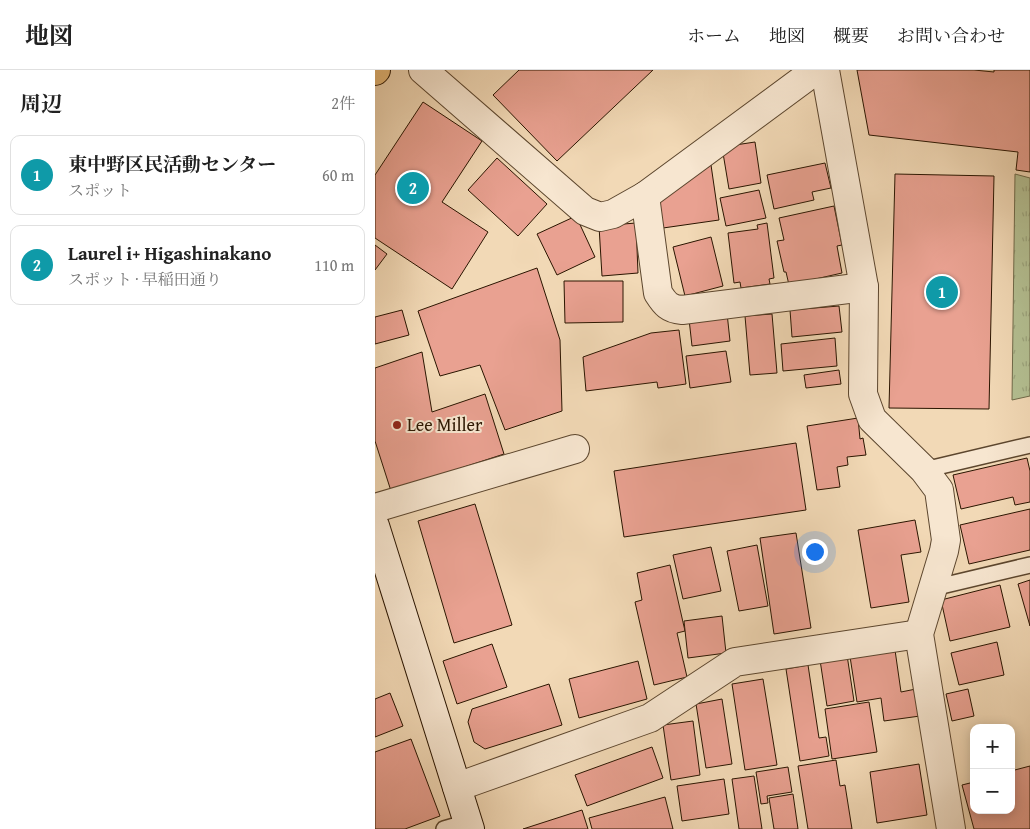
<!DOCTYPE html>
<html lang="ja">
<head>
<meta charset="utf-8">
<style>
  body { margin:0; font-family:"Gentium Book Plus","Noto Serif JP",serif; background:#f2f2f2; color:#222 }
  .controls { position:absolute; right:15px; bottom:15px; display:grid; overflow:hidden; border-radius:10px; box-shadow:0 2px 12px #0003 }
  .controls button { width:45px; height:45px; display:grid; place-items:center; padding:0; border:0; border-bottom:1px solid #e0e0e0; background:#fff; color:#222; font:25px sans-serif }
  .you { position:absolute; left:439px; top:481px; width:18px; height:18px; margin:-12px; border:4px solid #fff; border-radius:50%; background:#1a73e8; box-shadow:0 0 0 8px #1a73e833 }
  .badge { display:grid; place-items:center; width:32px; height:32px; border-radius:50%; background:#0b8043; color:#fff; font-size:16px; font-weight:700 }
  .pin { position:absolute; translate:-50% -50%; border:2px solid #fff; box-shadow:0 1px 5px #0006 }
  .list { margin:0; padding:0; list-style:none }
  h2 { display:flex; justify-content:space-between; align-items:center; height:65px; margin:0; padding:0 20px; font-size:21px }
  h2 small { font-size:16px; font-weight:400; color:#767676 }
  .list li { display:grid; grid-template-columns:32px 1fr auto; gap:15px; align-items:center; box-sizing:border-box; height:80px; margin:0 10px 10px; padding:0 10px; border:1px solid #e0e0e0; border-radius:10px }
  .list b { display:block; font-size:19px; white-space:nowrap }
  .list p { margin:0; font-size:16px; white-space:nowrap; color:#767676 }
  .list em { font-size:16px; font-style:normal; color:#767676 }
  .map { position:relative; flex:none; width:655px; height:759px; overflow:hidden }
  header { display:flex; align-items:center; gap:30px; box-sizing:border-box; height:70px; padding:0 25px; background:#fff; border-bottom:1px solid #e0e0e0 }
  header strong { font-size:24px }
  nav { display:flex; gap:28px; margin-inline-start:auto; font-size:18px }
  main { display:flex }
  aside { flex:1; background:#fff }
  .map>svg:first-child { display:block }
</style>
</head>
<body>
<header>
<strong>地図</strong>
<nav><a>ホーム</a><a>地図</a><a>概要</a><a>お問い合わせ</a></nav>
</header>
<main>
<aside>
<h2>周辺<small>2件</small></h2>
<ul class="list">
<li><span class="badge" style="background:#0f9aa8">1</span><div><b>東中野区民活動センター</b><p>スポット</p></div><em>60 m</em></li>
<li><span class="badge" style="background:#0f9aa8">2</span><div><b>Laurel i+ Higashinakano</b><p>スポット · 早稲田通り</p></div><em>110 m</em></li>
</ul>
</aside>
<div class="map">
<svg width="655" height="759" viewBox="0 0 655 759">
  <defs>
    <pattern id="grass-tufts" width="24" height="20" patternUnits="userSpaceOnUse" patternTransform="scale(1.25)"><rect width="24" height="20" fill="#b4c093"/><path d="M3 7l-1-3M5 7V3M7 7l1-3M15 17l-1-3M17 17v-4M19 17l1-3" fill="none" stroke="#9ba47d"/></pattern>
  </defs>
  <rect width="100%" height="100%" fill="#f2d9b6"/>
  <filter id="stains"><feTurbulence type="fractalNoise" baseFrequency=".004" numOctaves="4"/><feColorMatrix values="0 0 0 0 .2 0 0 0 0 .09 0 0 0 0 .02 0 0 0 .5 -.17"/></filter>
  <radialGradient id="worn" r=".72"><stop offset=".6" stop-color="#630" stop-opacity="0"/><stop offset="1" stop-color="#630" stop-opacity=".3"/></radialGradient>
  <path fill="url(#grass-tufts)" stroke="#6f6a4a" d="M 640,104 L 655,108 L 655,326 L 637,330 Z"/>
  <g fill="#e9a191" stroke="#2a1500">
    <path d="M 144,0 L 278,0 L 182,91 L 118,25 Z"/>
    <path d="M 482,0 L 599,0 L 619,2 L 619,0 L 655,0 L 655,102 L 641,100 L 643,82 L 494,65 Z"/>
    <path d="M 48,32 L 107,71 L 67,132 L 113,162 L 77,219 L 0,168 L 0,105 Z"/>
    <path d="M 380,72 L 386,113 L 354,119 L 347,77 Z"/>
    <path d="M 122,88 L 172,134 L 143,166 L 93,120 Z"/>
    <path d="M 450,93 L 456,118 L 437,122 L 439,130 L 399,139 L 392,105 Z"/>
    <path d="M 336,95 L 344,150 L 288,158 L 284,132 Z"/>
    <path d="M 520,104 L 619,106 L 614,339 L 514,338 Z"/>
    <path d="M 384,120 L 391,148 L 351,156 L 345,128 Z"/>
    <path d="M 459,136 L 467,175 L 462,176 L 467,203 L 414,215 L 411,202 L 409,202 L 402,171 L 409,170 L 404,148 Z"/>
    <path d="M 201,146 L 220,187 L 182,205 L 162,164 Z"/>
    <path d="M 261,153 L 263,203 L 227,206 L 224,156 Z"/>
    <path d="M 392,153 L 399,208 L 394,209 L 395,214 L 366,218 L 365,212 L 359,213 L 353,163 L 383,159 L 382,155 Z"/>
    <path d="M 336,167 L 348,216 L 310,226 L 298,177 Z"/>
    <path d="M 0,175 L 12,184 L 0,200 Z"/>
    <path d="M 162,198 L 185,270 L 187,341 L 130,360 L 105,295 L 65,306 L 43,241 Z"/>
    <path d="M 189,211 L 248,211 L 248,252 L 190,253 Z"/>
    <path d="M 464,236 L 467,262 L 417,267 L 415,240 Z"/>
    <path d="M 27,240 L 34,265 L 0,274 L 0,247 Z"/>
    <path d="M 352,243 L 355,271 L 317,276 L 314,249 Z"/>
    <path d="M 397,244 L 402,303 L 375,305 L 370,246 Z"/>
    <path d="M 304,260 L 311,314 L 283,318 L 282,312 L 211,321 L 208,287 L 276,263 Z"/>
    <path d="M 460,268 L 462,296 L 408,301 L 406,274 Z"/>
    <path d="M 351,281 L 356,312 L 315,318 L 311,286 Z"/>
    <path d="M 47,282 L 57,342 L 110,324 L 129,384 L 16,421 L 0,371 L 0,298 Z"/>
    <path d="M 464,300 L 466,314 L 431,318 L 429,305 Z"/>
    <path d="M 483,348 L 485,369 L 488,368 L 491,385 L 472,387 L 473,395 L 462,397 L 465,417 L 442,420 L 432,356 Z"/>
    <path d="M 421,373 L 431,440 L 249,467 L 239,401 Z"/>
    <path d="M 652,388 L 655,401 L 655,432 L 640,435 L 638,427 L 586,439 L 578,405 Z"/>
    <path d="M 100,434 L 137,555 L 79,573 L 43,451 Z"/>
    <path d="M 655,439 L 655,480 L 594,494 L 585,455 Z"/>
    <path d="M 540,450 L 546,482 L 526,485 L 534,532 L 496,538 L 483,460 Z"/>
    <path d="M 421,463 L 436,558 L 399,564 L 385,468 Z"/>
    <path d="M 382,475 L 393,536 L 364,541 L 352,481 Z"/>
    <path d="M 336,477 L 346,521 L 308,529 L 298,485 Z"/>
    <path d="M 295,495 L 310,561 L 302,563 L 312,607 L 279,615 L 260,532 L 267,530 L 262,503 Z"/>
    <path d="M 655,510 L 655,556 L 643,514 Z"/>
    <path d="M 625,515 L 635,557 L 575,571 L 566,530 Z"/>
    <path d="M 347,546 L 351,583 L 313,588 L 309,551 Z"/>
    <path d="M 622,572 L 629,605 L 584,615 L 576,583 Z"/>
    <path d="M 519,573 L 526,622 L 541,619 L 545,646 L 509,651 L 506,628 L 482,632 L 474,580 Z"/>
    <path d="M 117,574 L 132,617 L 82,634 L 68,591 Z"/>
    <path d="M 472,585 L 479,631 L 452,636 L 445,590 Z"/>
    <path d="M 263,591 L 272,629 L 204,648 L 194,609 Z"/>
    <path d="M 433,595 L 444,668 L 451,667 L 454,686 L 425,691 L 411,599 Z"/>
    <path d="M 388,609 L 402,695 L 370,700 L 357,614 Z"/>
    <path d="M 174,614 L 187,655 L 110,679 L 99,672 L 93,652 L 97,639 Z"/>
    <path d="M 593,619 L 599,646 L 577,651 L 571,624 Z"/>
    <path d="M 15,623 L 28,656 L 0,667 L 0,629 Z"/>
    <path d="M 347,629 L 357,694 L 331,698 L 321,634 Z"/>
    <path d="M 494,632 L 502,682 L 457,689 L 450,639 Z"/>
    <path d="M 318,651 L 325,705 L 296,710 L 288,655 Z"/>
    <path d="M 36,669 L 65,746 L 30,759 L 0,759 L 0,682 Z"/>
    <path d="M 277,677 L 288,708 L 212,736 L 200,705 Z"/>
    <path d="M 461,690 L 465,716 L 470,715 L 477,759 L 433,759 L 423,696 Z"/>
    <path d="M 544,694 L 552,745 L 502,753 L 495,702 Z"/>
    <path d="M 655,696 L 655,759 L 599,759 L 587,715 L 599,712 L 599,740 L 636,740 L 636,701 Z"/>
    <path d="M 413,697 L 417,722 L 392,726 L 393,733 L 386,734 L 381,702 Z"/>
    <path d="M 379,706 L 387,759 L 364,759 L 357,709 Z"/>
    <path d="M 349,709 L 354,744 L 307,751 L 302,716 Z"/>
    <path d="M 418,724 L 423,759 L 399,759 L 394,728 Z"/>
    <path d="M 290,727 L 298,759 L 217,759 L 214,748 Z"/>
    <path d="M 207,740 L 213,759 L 148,759 Z"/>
  </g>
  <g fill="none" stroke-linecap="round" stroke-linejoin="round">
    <defs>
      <g id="lane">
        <path d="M 549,400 L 655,375"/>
        <path d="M 558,518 L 655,495"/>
        <path d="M 69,759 L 93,752"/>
      </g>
      <g id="street">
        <path d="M 48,0 L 210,141 L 225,147 L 238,144 L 270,126 L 441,0"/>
        <path d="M 450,0 L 489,217 L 488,324 L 497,349 L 549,400 L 564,420 L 571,470 L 569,481 L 544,564 L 576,759"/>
        <path d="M 270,126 L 283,223 C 290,234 294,239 307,240 L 489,217"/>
        <path d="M 0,438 L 200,379"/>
        <path d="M 82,717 L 275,648 L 360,592 L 544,564"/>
      </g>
      <path id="secondary" d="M 0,456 L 95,759"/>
      <path id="primary" d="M 0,1 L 1,0"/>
    </defs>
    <use href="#lane" stroke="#5c462e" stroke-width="18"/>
    <use href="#street" stroke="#5c462e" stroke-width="30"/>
    <use href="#secondary" stroke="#2a1500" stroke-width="30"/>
    <use href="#primary" stroke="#2a1500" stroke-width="30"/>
    <use href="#lane" stroke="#f7e6d0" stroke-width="15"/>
    <use href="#street" stroke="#f7e6d0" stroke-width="28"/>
    <use href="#secondary" stroke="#f7e6d0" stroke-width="28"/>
    <use href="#primary" stroke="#e9bc7b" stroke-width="28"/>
  </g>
  <circle fill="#8f2418" stroke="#f7e6d0" stroke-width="2" cx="22" cy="355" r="5"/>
  <g text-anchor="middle" stroke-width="4" stroke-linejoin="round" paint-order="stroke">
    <g font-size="18" fill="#2a1500" stroke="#f7e6d0" text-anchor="start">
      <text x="32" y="361">Lee Miller</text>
    </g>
  </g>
  <rect width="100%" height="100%" filter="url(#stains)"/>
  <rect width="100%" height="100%" fill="url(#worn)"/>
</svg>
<div class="controls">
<button>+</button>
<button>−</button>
</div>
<div class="you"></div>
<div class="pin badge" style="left:567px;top:222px;background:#0f9aa8">1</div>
<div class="pin badge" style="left:38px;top:118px;background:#0f9aa8">2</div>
</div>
</main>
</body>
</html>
